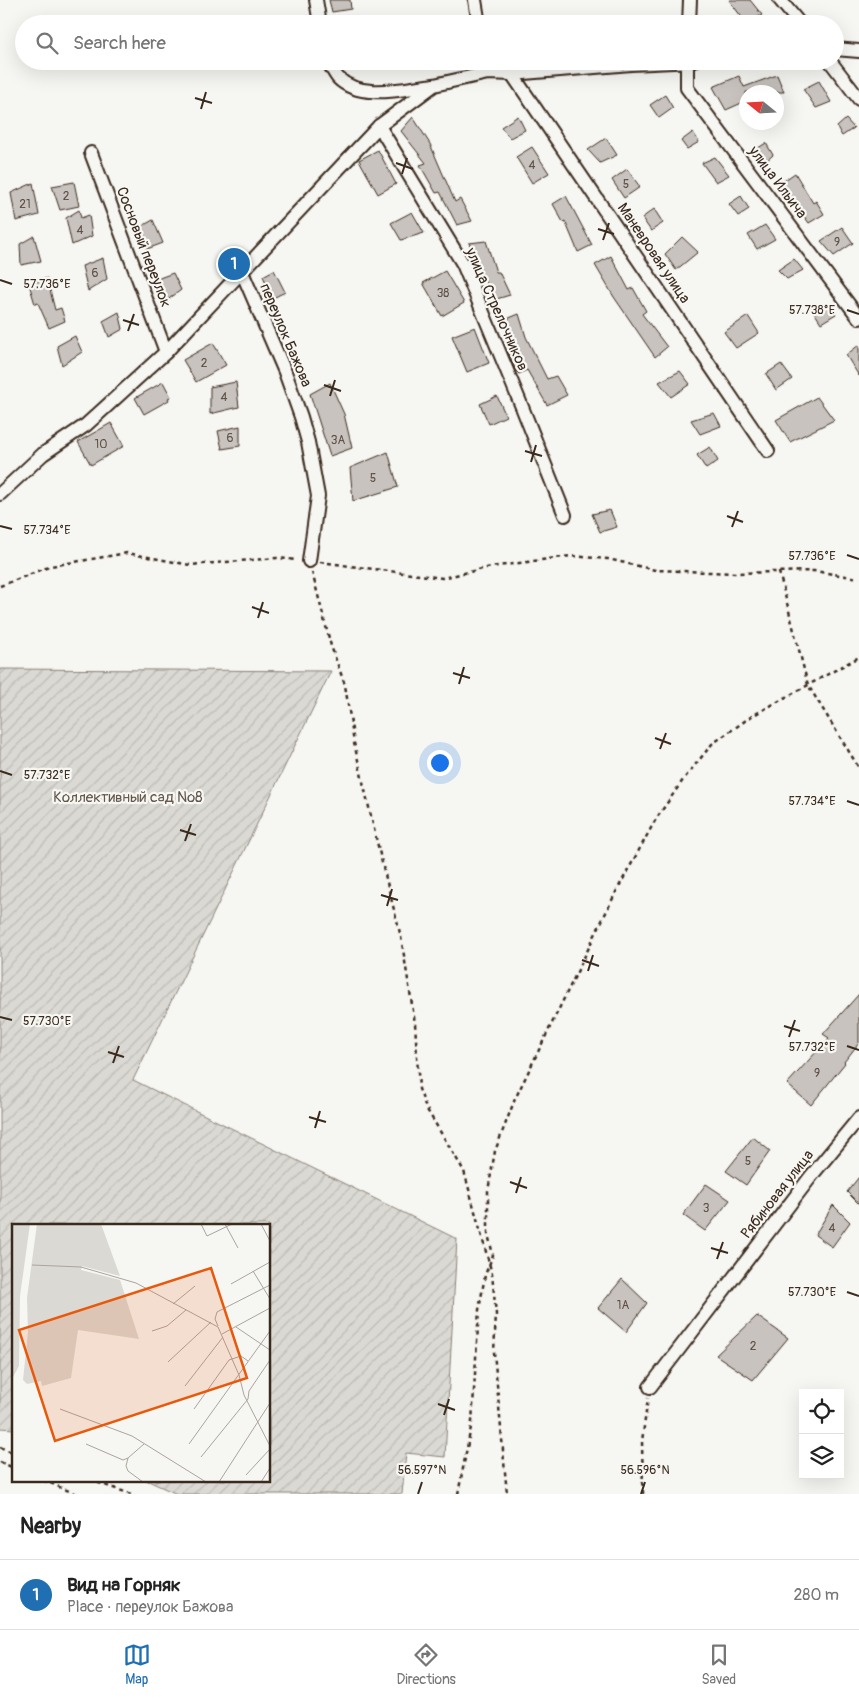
<!DOCTYPE html>
<html lang="en">
<head>
<meta charset="utf-8">
<style>
  body { margin:0; font-family:Pangolin,sans-serif; background:#f2f2f2; color:#222 }
  .controls { position:absolute; right:15px; bottom:15px; display:grid; overflow:hidden; border-radius:0px; box-shadow:0 5px 20px #0002 }
  .controls button { width:45px; height:45px; display:grid; place-items:center; padding:0; border:0; border-bottom:1px solid #e0e0e0; background:#fff; color:#222; font:25px sans-serif }
  .compass { position:absolute; left:739px; top:85px; width:45px; height:45px; border-radius:50%; background:#fff; box-shadow:0 5px 20px #0002; rotate:288deg }
  .you { position:absolute; left:439px; top:762px; width:18px; height:18px; margin:-12px; border:4px solid #fff; border-radius:50%; background:#1a73e8; box-shadow:0 0 0 8px #1a73e833 }
  .badge { display:grid; place-items:center; width:32px; height:32px; border-radius:50%; background:#1f6fb2; color:#fff; font-size:16px; font-weight:700 }
  .pin { position:absolute; translate:-50% -50%; border:2px solid #fff; box-shadow:0 1px 5px #0006 }
  .list { margin:0; padding:0; list-style:none }
  h2 { display:flex; justify-content:space-between; align-items:center; height:65px; margin:0; padding:0 20px; font-size:21px }
  h2 small { font-size:16px; font-weight:400; color:#767676 }
  .list li { display:grid; grid-template-columns:32px 1fr auto; gap:15px; align-items:center; box-sizing:border-box; height:70px; padding:0 20px; border-top:1px solid #e0e0e0 }
  .list b { display:block; font-size:19px; white-space:nowrap }
  .list p { margin:0; font-size:16px; white-space:nowrap; color:#767676 }
  .list em { font-size:16px; font-style:normal; color:#767676 }
  .icon { flex:none; width:28px; height:28px; fill:none; stroke:currentColor; stroke-width:2; stroke-linecap:round; stroke-linejoin:round }
  .map { position:relative; flex:none; width:859px; height:1494px; overflow:hidden }
  .search { position:absolute; background:#fff; box-shadow:0 5px 20px #0002; left:15px; right:15px; top:15px; height:55px; display:flex; align-items:center; gap:12px; box-sizing:border-box; padding:0 18px; border-radius:28px; color:#767676; font-size:19px }
  .sheet { height:135px; background:#fff }
  nav { display:flex; justify-content:space-around; align-items:center; box-sizing:border-box; height:70px; border-top:1px solid #e0e0e0; background:#fff; font-size:14px; color:#767676 }
  nav a { display:grid; justify-items:center; gap:2px }
  nav .on { color:#1f6fb2 }
  .map>svg:first-child { display:block }
</style>
</head>
<body>
<div class="map">
<svg width="859" height="1494" viewBox="0 0 859 1494">
  <defs>
    <pattern id="garden-furrows" width="10" height="10" patternUnits="userSpaceOnUse" patternTransform="scale(1.25)"><rect width="10" height="10" fill="#dad9d3"/><path d="M-1 1l2-2M0 10L10 0M9 11l2-2" fill="none" stroke="#bcbab5"/></pattern>
  </defs>
  <rect width="100%" height="100%" fill="#f6f6f2"/>
  <filter id="ink" filterUnits="userSpaceOnUse"><feTurbulence type="fractalNoise" baseFrequency=".02" numOctaves="2"/><feDisplacementMap in="SourceGraphic" scale="10" xChannelSelector="R" yChannelSelector="G"/><feConvolveMatrix kernelMatrix="1 2 1 2 8 2 1 2 1" color-interpolation-filters="sRGB"/></filter>
  <g filter="url(#ink)">
    <path fill="url(#garden-furrows)" stroke="#8a8278" d="M 0,669 L 331,671 L 133,1080 L 457,1239 L 445,1457 L 406,1453 L 402,1494 L 177,1494 L 146,1480 L 269,1480 L 269,1225 L 14,1225 L 14,1429 L 0,1428 Z"/>
    <g fill="#c8c3be" stroke="#3b2a1e">
      <path d="M 329,0 L 350,0 L 351,9 L 332,12 Z"/>
      <path d="M 729,0 L 750,0 L 762,15 L 746,23 Z"/>
      <path d="M 777,75 L 784,92 L 746,92 L 746,101 L 726,110 L 713,87 L 739,76 L 744,87 Z"/>
      <path d="M 819,81 L 831,102 L 816,108 L 803,89 Z"/>
      <path d="M 665,95 L 673,108 L 659,118 L 650,105 Z"/>
      <path d="M 518,116 L 525,130 L 510,138 L 501,127 Z"/>
      <path d="M 413,117 L 430,144 L 455,202 L 460,199 L 472,221 L 457,225 L 440,192 L 436,193 L 420,165 L 426,163 L 401,131 Z"/>
      <path d="M 846,119 L 854,128 L 842,136 L 837,127 Z"/>
      <path d="M 693,132 L 699,142 L 687,149 L 681,141 Z"/>
      <path d="M 606,138 L 617,155 L 600,163 L 588,150 Z"/>
      <path d="M 766,143 L 773,155 L 765,162 L 755,150 Z"/>
      <path d="M 532,147 L 549,173 L 532,183 L 516,157 Z"/>
      <path d="M 378,150 L 396,184 L 378,194 L 359,160 Z"/>
      <path d="M 715,157 L 729,175 L 716,182 L 702,163 Z"/>
      <path d="M 627,169 L 640,187 L 624,198 L 612,180 Z"/>
      <path d="M 795,173 L 813,203 L 816,201 L 824,214 L 809,223 L 800,211 L 802,210 L 779,184 Z"/>
      <path d="M 74,182 L 79,206 L 60,210 L 52,186 Z"/>
      <path d="M 33,183 L 39,215 L 16,221 L 11,193 Z"/>
      <path d="M 566,196 L 592,245 L 578,252 L 565,221 L 563,222 L 553,204 Z"/>
      <path d="M 741,196 L 749,209 L 738,216 L 729,204 Z"/>
      <path d="M 654,209 L 663,223 L 651,231 L 642,218 Z"/>
      <path d="M 79,210 L 81,218 L 89,215 L 92,236 L 72,245 L 66,218 Z"/>
      <path d="M 412,212 L 424,233 L 401,240 L 391,223 Z"/>
      <path d="M 153,220 L 163,243 L 147,249 L 139,228 Z"/>
      <path d="M 765,225 L 775,239 L 757,249 L 748,235 Z"/>
      <path d="M 842,227 L 853,243 L 834,256 L 821,241 Z"/>
      <path d="M 34,236 L 41,261 L 21,265 L 20,244 Z"/>
      <path d="M 682,237 L 698,252 L 676,270 L 665,254 Z"/>
      <path d="M 486,241 L 496,272 L 499,272 L 510,295 L 493,300 L 469,243 Z"/>
      <path d="M 611,256 L 629,290 L 633,288 L 646,311 L 642,314 L 667,347 L 655,357 L 614,297 L 595,265 Z"/>
      <path d="M 103,258 L 107,279 L 88,291 L 82,266 Z"/>
      <path d="M 794,259 L 803,270 L 787,279 L 778,270 Z"/>
      <path d="M 274,270 L 285,292 L 273,298 L 263,276 Z"/>
      <path d="M 445,271 L 464,303 L 442,316 L 423,283 Z"/>
      <path d="M 173,273 L 181,290 L 162,304 L 154,280 Z"/>
      <path d="M 47,278 L 55,310 L 61,308 L 65,321 L 49,328 L 38,303 L 35,304 L 29,284 Z"/>
      <path d="M 827,304 L 836,314 L 821,323 L 814,312 Z"/>
      <path d="M 119,312 L 123,329 L 109,337 L 103,321 Z"/>
      <path d="M 519,314 L 526,337 L 547,379 L 556,376 L 567,395 L 547,405 L 527,370 L 519,374 L 516,371 L 508,352 L 513,351 L 502,321 Z"/>
      <path d="M 748,316 L 759,333 L 736,348 L 724,332 Z"/>
      <path d="M 475,327 L 489,363 L 467,372 L 452,336 Z"/>
      <path d="M 75,336 L 82,352 L 62,365 L 57,346 Z"/>
      <path d="M 213,343 L 226,365 L 196,382 L 183,360 Z"/>
      <path d="M 859,345 L 859,376 L 846,355 Z"/>
      <path d="M 781,364 L 792,379 L 776,390 L 766,374 Z"/>
      <path d="M 680,371 L 690,384 L 671,397 L 659,382 Z"/>
      <path d="M 163,382 L 171,397 L 168,398 L 169,400 L 144,414 L 135,398 Z"/>
      <path d="M 236,382 L 239,407 L 210,414 L 210,387 Z"/>
      <path d="M 330,383 L 344,414 L 352,448 L 330,456 L 310,394 Z"/>
      <path d="M 497,396 L 506,416 L 489,424 L 480,404 Z"/>
      <path d="M 817,397 L 834,420 L 790,442 L 776,420 Z"/>
      <path d="M 714,413 L 721,426 L 700,434 L 691,420 Z"/>
      <path d="M 111,423 L 124,446 L 91,465 L 78,442 Z"/>
      <path d="M 240,426 L 240,446 L 222,449 L 218,431 Z"/>
      <path d="M 710,447 L 718,461 L 706,469 L 697,455 Z"/>
      <path d="M 388,452 L 398,487 L 353,501 L 350,468 Z"/>
      <path d="M 610,510 L 617,527 L 600,532 L 592,514 Z"/>
      <path d="M 859,994 L 859,1043 L 844,1062 L 845,1063 L 811,1105 L 787,1084 L 829,1038 L 823,1034 Z"/>
      <path d="M 753,1137 L 770,1151 L 746,1185 L 726,1171 Z"/>
      <path d="M 859,1177 L 859,1204 L 847,1192 Z"/>
      <path d="M 706,1184 L 730,1200 L 705,1231 L 683,1215 Z"/>
      <path d="M 833,1205 L 850,1222 L 832,1247 L 815,1235 Z"/>
      <path d="M 622,1279 L 647,1303 L 626,1332 L 598,1308 Z"/>
      <path d="M 757,1316 L 788,1338 L 753,1380 L 716,1355 Z"/>
    </g>
    <g fill="none" stroke-linecap="round" stroke-linejoin="round">
      <defs>
        <g id="minor">
          <path d="M 316,0 L 320,24"/>
          <path d="M 475,0 L 479,24"/>
          <path d="M 780,0 L 800,24"/>
          <path d="M 689,24 L 690,0"/>
          <path d="M 835,49 L 859,51"/>
          <path d="M 327,61 C 331,66 334,73 338,78 C 361,101 405,88 434,85"/>
          <path d="M 687,61 L 687,88 L 859,318"/>
          <path d="M 830,61 L 859,99"/>
          <path d="M 512,74 L 768,451"/>
          <path d="M 379,126 L 463,264 L 522,407 L 565,515"/>
          <path d="M 91,153 L 166,352"/>
          <path d="M 242,272 L 285,372 L 301,417 L 308,442 L 318,496 L 309,561"/>
          <path d="M 0,494 L 43,454 L 86,425 L 166,352 L 379,126 L 434,85 L 488,73 L 512,74 L 631,64 L 694,61"/>
          <path d="M 650,1387 L 812,1175 L 859,1118"/>
        </g>
      </defs>
      <use href="#minor" stroke="#3b2a1e" stroke-width="16"/>
      <g stroke="#3b2a1e" stroke-width="2.5" stroke-dasharray="4 4" stroke-linecap="butt">
        <path d="M 320,562 L 442,578 L 491,567 L 570,556 L 608,559 L 655,570 L 735,573 L 814,571 L 859,578"/>
        <path d="M 312,572 L 331,646 L 345,685 L 354,743 L 381,859 L 401,937 L 415,1023 L 419,1089 L 426,1108 L 464,1171 L 492,1274 L 496,1314 L 494,1352 L 507,1494"/>
        <path d="M 779,572 L 808,685 L 859,768"/>
        <path d="M 0,586 L 51,566 L 127,553 L 190,565 L 277,558 L 297,560"/>
        <path d="M 0,1447 L 14,1453"/>
        <path d="M 0,1462 L 14,1468"/>
        <path d="M 43,1480 L 76,1494"/>
        <path d="M 90,1480 L 131,1494"/>
        <path d="M 458,1494 L 472,1422 L 479,1310 L 485,1275 L 493,1255 L 488,1234 L 488,1191 L 495,1151 L 515,1099 L 616,892 L 656,819 L 683,780 L 712,744 L 752,716 L 859,657"/>
        <path d="M 643,1494 L 642,1441 L 648,1398"/>
      </g>
      <use href="#minor" stroke="#f6f6f2" stroke-width="12"/>
    </g>
  </g>
  <path fill="none" stroke="#3b2a1e" stroke-width="2" d="M 195,98 L 212,103M 201,109 L 206,92M 396,163 L 413,169M 402,174 L 407,158M 598,229 L 614,234M 603,240 L 609,223M 0,280 L 12,284M 847,310 L 859,314M 123,320 L 139,325M 128,331 L 134,314M 324,385 L 341,391M 330,396 L 335,380M 525,451 L 542,456M 531,462 L 536,445M 727,516 L 743,522M 0,526 L 12,529M 732,527 L 738,511M 847,555 L 859,559M 252,607 L 269,613M 258,618 L 263,602M 453,673 L 470,678M 459,684 L 464,667M 655,738 L 671,744M 660,749 L 666,733M 0,771 L 12,775M 847,801 L 859,805M 180,830 L 196,835M 185,841 L 191,824M 381,895 L 398,900M 387,906 L 392,889M 582,960 L 599,966M 588,971 L 593,955M 0,1017 L 12,1020M 784,1026 L 800,1031M 789,1037 L 795,1020M 847,1046 L 859,1050M 108,1052 L 124,1057M 113,1063 L 119,1046M 309,1117 L 326,1122M 315,1128 L 320,1111M 510,1182 L 527,1188M 516,1193 L 521,1177M 711,1248 L 728,1253M 717,1259 L 723,1242M 847,1292 L 859,1296M 438,1404 L 455,1410M 444,1415 L 449,1399M 418,1494 L 422,1482M 641,1494 L 645,1482"/>
  <g text-anchor="middle" stroke-width="4.5" stroke-linejoin="round" paint-order="stroke">
    <g font-size="12" fill="#5e5046">
      <text x="532" y="169">4</text>
      <text x="626" y="188">5</text>
      <text x="66" y="200">2</text>
      <text x="25" y="208">21</text>
      <text x="80" y="234">4</text>
      <text x="837" y="246">9</text>
      <text x="95" y="277">6</text>
      <text x="443" y="297">38</text>
      <text x="204" y="367">2</text>
      <text x="224" y="401">4</text>
      <text x="230" y="442">6</text>
      <text x="338" y="444">3А</text>
      <text x="101" y="448">10</text>
      <text x="373" y="482">5</text>
      <text x="817" y="1077">9</text>
      <text x="748" y="1165">5</text>
      <text x="706" y="1212">3</text>
      <text x="832" y="1232">4</text>
      <text x="623" y="1309">1А</text>
      <text x="753" y="1350">2</text>
    </g>
    <g font-size="15" fill="#3b2a1e" stroke="#f6f6f2">
      <text transform="translate(778 182) rotate(53)" y="5">улица Ильича</text>
      <text transform="translate(144 247) rotate(69)" y="5">Сосновый переулок</text>
      <text transform="translate(654 253) rotate(56)" y="5">Маневровая улица</text>
      <text transform="translate(497 309) rotate(66)" y="5">улица Стрелочников</text>
      <text transform="translate(286 335) rotate(67)" y="5">переулок Бажова</text>
      <text transform="translate(777 1194) rotate(-52)" y="5">Рябиновая улица</text>
    </g>
    <g font-size="15" fill="#63564b" stroke="#f6f6f2">
      <text x="128" y="802">Коллективный сад №8</text>
    </g>
  </g>
  <g transform="translate(12 1224)">
    <rect width="258" height="258" fill="#f6f6f2"/>
    <path d="M 0,0 L 18,0 L 8,72 L 7,142 L 0,155 Z" fill="#dad9d3"/>
    <path d="M 25,0 L 89,0 L 108,52 L 70,42 L 69,46 L 108,56 L 127,115 L 66,106 L 59,154 L 30,162 L 29,157 L 15,160 L 11,156 L 16,108 L 15,74 Z" fill="#dad9d3"/>
    <path fill="none" stroke="#aba49d" stroke-width="1" d="M 189,0 L 195,12 L 220,0M 213,0 L 226,24M 249,0 L 258,17M 20,41 L 69,43 L 124,59 L 206,103 L 227,151 L 232,171 L 258,222M 241,47 L 258,75M 219,60 L 258,38M 161,80 L 183,62M 206,102 L 203,95 L 205,88 L 258,61M 224,103 L 258,126M 140,107 L 155,102 L 174,86M 210,110 L 258,84M 156,138 L 199,98M 173,162 L 211,113M 48,185 L 120,212 L 194,258M 182,185 L 217,136 L 229,132 L 236,137M 74,220 L 111,236 L 116,234M 177,220 L 258,107M 189,233 L 236,175 L 237,167 L 258,136M 234,251 L 258,225M 131,258 L 116,247 L 114,242 L 116,234 L 132,220M 207,258 L 258,179M 249,258 L 258,244"/>
    <path fill="#e8590c" fill-opacity="0.15" stroke="#e8590c" stroke-width="2.5" d="M 199,44 L 235,154 L 43,217 L 7,106 Z"/>
    <rect width="258" height="258" fill="none" stroke="#3b2a1e" stroke-width="2.5"/>
  </g>
  <g font-size="12" text-anchor="middle" fill="#3b2a1e" stroke="#f6f6f2" stroke-width="4.5" stroke-linejoin="round" paint-order="stroke">
    <text x="47" y="288">57.736°E</text>
    <text x="812" y="314">57.738°E</text>
    <text x="47" y="534">57.734°E</text>
    <text x="812" y="560">57.736°E</text>
    <text x="47" y="779">57.732°E</text>
    <text x="812" y="805">57.734°E</text>
    <text x="47" y="1025">57.730°E</text>
    <text x="812" y="1051">57.732°E</text>
    <text x="812" y="1296">57.730°E</text>
    <text x="422" y="1474">56.597°N</text>
    <text x="645" y="1474">56.596°N</text>
  </g>
</svg>
<div class="controls">
<button><svg class="icon" aria-label="locate" viewBox="0 0 24 24"><circle cx="12" cy="12" r="6"/><path d="M12 2v4M12 18v4M2 12h4M18 12h4"/></svg></button>
<button><svg class="icon" aria-label="layers" viewBox="0 0 24 24"><path d="M12 4l9 5-9 5-9-5zM3 14l9 5 9-5"/></svg></button>
</div>
<svg class="compass" viewBox="-18 -18 36 36"><path d="M0-13l5 13h-10z" fill="#e53935"/><path d="M0 13l5-13h-10z" fill="#767676"/></svg>
<div class="you"></div>
<div class="pin badge" style="left:234px;top:264px">1</div>
<div class="search"><svg class="icon" aria-label="search" viewBox="0 0 24 24"><circle cx="10" cy="10" r="6"/><path d="M15 15l6 6"/></svg>Search here</div>
</div>
<section class="sheet">
<h2>Nearby<small></small></h2>
<ul class="list">
<li><span class="badge">1</span><div><b>Вид на Горняк</b><p>Place · переулок Бажова</p></div><em>280 m</em></li>
</ul>
</section>
<nav>
<a class="on"><svg class="icon" aria-label="map" viewBox="0 0 24 24"><path d="M3 6l6-2 6 2 6-2v14l-6 2-6-2-6 2zM9 4v14M15 6v14"/></svg>Map</a>
<a><svg class="icon" aria-label="directions" viewBox="0 0 24 24"><path d="M12 3l9 9-9 9-9-9zM9 14v-3h6M13 9l2 2-2 2"/></svg>Directions</a>
<a><svg class="icon" aria-label="saved" viewBox="0 0 24 24"><path d="M7 4h10v16l-5-4-5 4z"/></svg>Saved</a>
</nav>
</body>
</html>
